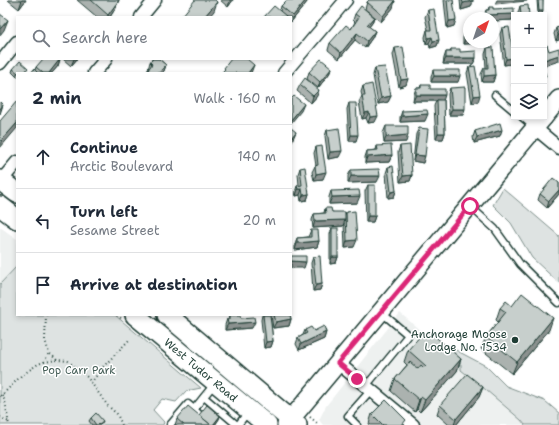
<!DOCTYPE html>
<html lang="en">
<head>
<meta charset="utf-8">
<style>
  body { margin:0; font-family:"Shantell Sans",sans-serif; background:#f2f2f3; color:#1f2937 }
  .controls { position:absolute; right:12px; top:12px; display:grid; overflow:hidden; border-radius:0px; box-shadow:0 2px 6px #0003 }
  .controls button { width:36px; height:36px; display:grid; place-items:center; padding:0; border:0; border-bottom:1px solid #e0e1e3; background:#fff; color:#1f2937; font:20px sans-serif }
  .compass { position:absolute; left:463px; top:12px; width:36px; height:36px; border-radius:50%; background:#fff; box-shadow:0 2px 6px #0003; rotate:40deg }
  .stop { position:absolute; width:12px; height:12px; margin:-9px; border:3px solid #db2777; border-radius:50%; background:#fff }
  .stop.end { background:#db2777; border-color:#fff; box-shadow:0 1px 4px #0008 }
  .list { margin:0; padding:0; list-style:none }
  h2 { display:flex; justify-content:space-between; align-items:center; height:52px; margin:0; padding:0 16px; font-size:17px }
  h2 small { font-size:13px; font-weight:400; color:#747a83 }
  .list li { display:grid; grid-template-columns:26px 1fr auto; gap:12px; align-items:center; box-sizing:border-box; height:64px; padding:0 16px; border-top:1px solid #e0e1e3 }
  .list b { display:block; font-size:15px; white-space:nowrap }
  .list p { margin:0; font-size:13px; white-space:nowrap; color:#747a83 }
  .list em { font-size:13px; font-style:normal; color:#747a83 }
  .icon { flex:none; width:22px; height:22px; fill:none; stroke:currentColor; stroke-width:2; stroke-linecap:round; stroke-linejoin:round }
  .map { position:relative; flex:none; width:559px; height:425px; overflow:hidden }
  .search { position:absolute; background:#fff; box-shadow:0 2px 6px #0003; left:16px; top:16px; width:276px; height:44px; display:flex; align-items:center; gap:10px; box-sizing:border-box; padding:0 14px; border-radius:0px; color:#747a83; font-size:15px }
  .panel { position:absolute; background:#fff; box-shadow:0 2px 6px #0003; left:16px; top:72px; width:276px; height:244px; border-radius:0px }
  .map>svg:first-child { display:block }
</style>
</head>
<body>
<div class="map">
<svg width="559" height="425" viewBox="0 0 559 425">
  <rect width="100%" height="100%" fill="#fff"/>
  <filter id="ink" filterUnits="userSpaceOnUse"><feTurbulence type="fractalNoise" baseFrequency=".025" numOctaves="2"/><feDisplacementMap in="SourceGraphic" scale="8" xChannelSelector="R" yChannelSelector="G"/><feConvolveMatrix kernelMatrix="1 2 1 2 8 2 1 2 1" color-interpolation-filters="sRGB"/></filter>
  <g filter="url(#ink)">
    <g fill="#eef1f0">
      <path d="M 0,227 L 17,239 L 17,266 L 0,286 Z"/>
      <path d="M 400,313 L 530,425 L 323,425 L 319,420 L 326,406 Z"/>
    </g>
    <g fill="#dee3e2" stroke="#7e908b">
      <path d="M 503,188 L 559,236 L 559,283 L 532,258 L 511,223 L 493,205 Z"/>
      <path d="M 17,266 L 17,315 L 115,315 L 201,388 L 186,391 L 176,402 L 162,399 L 153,410 L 164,422 L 163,425 L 0,425 L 0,284 Z"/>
      <path d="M 448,346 L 486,366 L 506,386 L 545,401 L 559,413 L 559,425 L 525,425 L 521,420 L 486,390 L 461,370 L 461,364 L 447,351 Z"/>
    </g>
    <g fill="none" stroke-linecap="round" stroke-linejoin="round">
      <defs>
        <g id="service">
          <path d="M 495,95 L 514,111"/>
          <path d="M 522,117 L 534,127"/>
          <path d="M 471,207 L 495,229 L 520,264 L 559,303"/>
          <path d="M 366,386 L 408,335 L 382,313"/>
          <path d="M 204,397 L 237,425"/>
          <path d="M 200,415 L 194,409 L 215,383"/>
          <path d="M 170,425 L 188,404 L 194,409"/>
          <path d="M 238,425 L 248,412"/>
          <path d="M 357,425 L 348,416 L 371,390"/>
        </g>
        <g id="minor">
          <path d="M 141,17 L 155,0"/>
          <path d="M 0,63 L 17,42"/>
          <path d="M 94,73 L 106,59"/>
          <path d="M 284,73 L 346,0"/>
          <path d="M 535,128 L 559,148"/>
          <path d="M 1,181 L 17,162"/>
          <path d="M 338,363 L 413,425"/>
        </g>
        <g id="secondary">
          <path d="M 544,117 L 559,99"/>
          <path d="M 286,425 L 544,117"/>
        </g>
        <g id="primary">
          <path d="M 0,180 L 17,193"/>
          <path d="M 0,206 L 17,219"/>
          <path d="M 135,315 L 267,425"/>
          <path d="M 167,315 L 297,425"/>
        </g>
      </defs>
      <use href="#service" stroke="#1f3d34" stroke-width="9"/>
      <use href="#minor" stroke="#1f3d34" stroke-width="15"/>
      <use href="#secondary" stroke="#1f3d34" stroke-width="20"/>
      <use href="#primary" stroke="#1f3d34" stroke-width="22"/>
      <g stroke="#1f3d34" stroke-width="2" stroke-dasharray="1 3" stroke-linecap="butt">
        <path d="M 46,315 L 45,340 L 49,353"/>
        <path d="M 117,315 L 122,319"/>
        <path d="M 44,362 L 57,360 L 68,361 L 87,377 L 108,406 L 117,414 L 122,425"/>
        <path d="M 91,383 L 102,368 L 129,340"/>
        <path d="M 2,395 L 5,401 L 9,425"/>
        <path d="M 0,396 L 2,395 L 21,376 L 38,364 L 44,362 L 49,353 L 57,360"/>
        <path d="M 0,417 L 9,422"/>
        <path d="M 310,417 L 317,423"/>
      </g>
      <use href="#service" stroke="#fff" stroke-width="6"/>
      <use href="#minor" stroke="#fff" stroke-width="12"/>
      <use href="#secondary" stroke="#fff" stroke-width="17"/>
      <use href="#primary" stroke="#fff" stroke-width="19"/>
    </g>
    <g fill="#abb2af" stroke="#1f3d34">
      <path d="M 8,0 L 26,0 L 19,9 Z"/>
      <path d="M 77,0 L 119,0 L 115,9 L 110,17 L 97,17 Z"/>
      <path d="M 220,0 L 233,0 L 228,7 Z"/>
      <path d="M 287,0 L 308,0 L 307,2 L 291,22 L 291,17 L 264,17 L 280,11 L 281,6 Z"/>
      <path d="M 444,0 L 453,0 L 454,26 L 447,28 Z"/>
      <path d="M 460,0 L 473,0 L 471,7 L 461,10 Z"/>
      <path d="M 537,0 L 543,0 L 542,14 L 538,14 Z"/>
      <path d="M 367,2 L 393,8 L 381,22 L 365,9 Z"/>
      <path d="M 520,6 L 529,15 L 518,15 L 518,13 Z"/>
      <path d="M 489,7 L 493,9 L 514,14 L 512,20 L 493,21 L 493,18 L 484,18 L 484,16 L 486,10 L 488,10 Z"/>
      <path d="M 428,10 L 437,46 L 430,48 L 429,43 L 426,44 L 425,37 L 427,30 L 428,30 L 425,17 Z"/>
      <path d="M 355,14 L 374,17 L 372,23 L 369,27 L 375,31 L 372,38 L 365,48 L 355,40 L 339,59 L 328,50 L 330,43 L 351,29 L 355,22 L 353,20 Z"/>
      <path d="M 559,27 L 559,40 L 556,41 L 554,34 L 556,28 Z"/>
      <path d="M 468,28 L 469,42 L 491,42 L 490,43 L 463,44 L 463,38 L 465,32 L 467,32 Z"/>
      <path d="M 502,28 L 514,58 L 511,64 L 504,65 L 500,34 Z"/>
      <path d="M 395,48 L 406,85 L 399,87 L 393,55 Z"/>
      <path d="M 487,48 L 495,75 L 493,82 L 482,82 L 481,74 L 484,68 L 486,68 L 485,54 Z"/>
      <path d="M 451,49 L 476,58 L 473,64 L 443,64 L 444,58 L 446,52 L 450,52 Z"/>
      <path d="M 60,59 L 58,66 L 52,73 L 31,73 L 35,70 L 36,67 Z"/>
      <path d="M 63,59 L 77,59 L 71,66 Z"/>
      <path d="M 152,59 L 159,59 L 166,65 L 164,71 L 162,73 L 147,73 L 150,62 Z"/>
      <path d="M 469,67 L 478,102 L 472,103 L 467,73 Z"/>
      <path d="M 332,68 L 329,74 L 318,88 L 307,79 L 309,72 Z"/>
      <path d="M 375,68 L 391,96 L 388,102 L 378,104 L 373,75 Z"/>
      <path d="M 13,69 L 27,72 L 26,73 L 17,73 L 17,77 L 12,72 Z"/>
      <path d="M 433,70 L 458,82 L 431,82 L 431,77 Z"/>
      <path d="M 514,79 L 514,92 L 512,85 Z"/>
      <path d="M 300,85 L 317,96 L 311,103 L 297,91 Z"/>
      <path d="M 421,85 L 430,89 L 444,100 L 445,133 L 443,139 L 436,139 L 434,106 L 436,101 L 413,101 L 414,94 L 416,88 L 420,88 Z"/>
      <path d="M 363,86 L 375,122 L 368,123 L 366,118 L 362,119 L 359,102 L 362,96 L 361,92 Z"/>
      <path d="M 450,88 L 463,115 L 449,115 L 448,94 Z"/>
      <path d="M 349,103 L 356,141 L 349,141 L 347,109 Z"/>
      <path d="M 402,111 L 425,121 L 400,122 L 400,117 Z"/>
      <path d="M 386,126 L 406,142 L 384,143 L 383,133 Z"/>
      <path d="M 419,128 L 423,163 L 413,161 L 416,134 Z"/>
      <path d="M 327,130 L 339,157 L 328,159 L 325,136 Z"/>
      <path d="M 475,131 L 500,136 L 474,143 L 473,137 Z"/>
      <path d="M 377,146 L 392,155 L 389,162 L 365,163 L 365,157 L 367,151 L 376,150 Z"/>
      <path d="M 400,146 L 412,175 L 410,181 L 400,182 L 398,152 Z"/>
      <path d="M 316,147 L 323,179 L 314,180 L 312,172 L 315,166 L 316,166 L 314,153 Z"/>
      <path d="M 388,167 L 396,191 L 394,197 L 388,198 L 386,173 Z"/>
      <path d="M 300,168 L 309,194 L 307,200 L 301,201 L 300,195 L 296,196 L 295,192 L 297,186 L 299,185 L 298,174 Z"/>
      <path d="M 351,170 L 377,182 L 348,183 L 348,176 Z"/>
      <path d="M 559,183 L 559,194 L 547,208 L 538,200 L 540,194 Z"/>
      <path d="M 368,185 L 375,216 L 373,222 L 366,222 L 365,191 Z"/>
      <path d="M 331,191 L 357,203 L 329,204 L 329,197 Z"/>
      <path d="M 325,208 L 332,212 L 345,215 L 346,212 L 354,247 L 345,248 L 344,223 L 343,226 L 313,228 L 312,220 L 314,214 L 324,213 Z"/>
      <path d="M 332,228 L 338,257 L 336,263 L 330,264 L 330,234 Z"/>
      <path d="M 311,230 L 319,241 L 317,247 L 295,250 L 295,245 L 297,238 L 308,237 Z"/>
      <path d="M 313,257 L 322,284 L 320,290 L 313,291 L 311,263 Z"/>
      <path d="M 512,306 L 549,330 L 512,374 L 481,349 L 486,337 L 498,322 L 496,320 L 500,308 Z"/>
      <path d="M 230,315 L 241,318 L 252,328 L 225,330 L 225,325 L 227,319 L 229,319 Z"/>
      <path d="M 262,315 L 270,315 L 273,341 L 271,347 L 264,348 L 261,320 Z"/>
      <path d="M 271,315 L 290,315 L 291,319 L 289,326 L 273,328 Z"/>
      <path d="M 305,330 L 326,332 L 324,339 L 299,350 L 296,344 L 298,338 L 303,335 Z"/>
      <path d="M 426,337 L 461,359 L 457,371 L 420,412 L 417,409 L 415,412 L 391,391 L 395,379 L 407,365 L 404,362 L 408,350 Z"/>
      <path d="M 483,387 L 479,397 L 456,425 L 449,425 L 437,414 L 440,405 Z"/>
      <path d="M 372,414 L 405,425 L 371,425 L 369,424 Z"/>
      <path d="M 199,415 L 220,416 L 219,419 L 215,425 L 175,425 L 177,419 Z"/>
      <path d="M 91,418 L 103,421 L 101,424 L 100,425 L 92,425 L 89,421 Z"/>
    </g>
    <g fill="#8b918f" stroke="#1f3d34">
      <path d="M 22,0 L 26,0 L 19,9 Z"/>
      <path d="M 119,0 L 115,9 L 110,17 L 108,17 L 108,15 Z"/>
      <path d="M 230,0 L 233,0 L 228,7 Z"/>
      <path d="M 306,0 L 308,0 L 307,2 L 291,22 L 293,16 Z"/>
      <path d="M 497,0 L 527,0 L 527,1 L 495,4 Z"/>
      <path d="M 395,1 L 393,8 L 381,22 L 383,16 Z"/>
      <path d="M 473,1 L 471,7 L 461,10 L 463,3 Z"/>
      <path d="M 217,2 L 214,11 L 209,17 L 204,17 Z"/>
      <path d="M 539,11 L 543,11 L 542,14 L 538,14 Z"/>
      <path d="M 514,14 L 512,20 L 493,21 L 493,18 L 485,18 L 486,15 Z"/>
      <path d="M 374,17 L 372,23 L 365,32 L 367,25 Z"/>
      <path d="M 8,20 L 4,30 L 0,35 L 0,29 Z"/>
      <path d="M 456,20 L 454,26 L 447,28 L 449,21 Z"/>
      <path d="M 375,31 L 372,38 L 365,48 L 367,41 Z"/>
      <path d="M 357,33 L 355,40 L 339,59 L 341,53 Z"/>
      <path d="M 558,35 L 559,35 L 559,40 L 556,41 Z"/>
      <path d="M 432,37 L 429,43 L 426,44 L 428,38 Z"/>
      <path d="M 469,37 L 469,42 L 491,42 L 490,43 L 463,44 L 466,38 Z"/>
      <path d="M 439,40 L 437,46 L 430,48 L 433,41 Z"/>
      <path d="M 559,55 L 559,61 L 544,66 L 544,60 Z"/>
      <path d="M 446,58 L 476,58 L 473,64 L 443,64 Z"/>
      <path d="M 514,58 L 511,64 L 504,65 L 506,59 Z"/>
      <path d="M 60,59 L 58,66 L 52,73 L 49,73 Z"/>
      <path d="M 74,59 L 77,59 L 71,66 Z"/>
      <path d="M 166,65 L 164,71 L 162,73 L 159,73 Z"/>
      <path d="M 254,65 L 251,73 L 248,73 Z"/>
      <path d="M 332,68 L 329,74 L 318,88 L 320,82 Z"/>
      <path d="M 495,75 L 493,82 L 482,82 L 484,76 Z"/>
      <path d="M 434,76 L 460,76 L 458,82 L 431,82 Z"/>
      <path d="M 408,79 L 406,85 L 399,87 L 401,80 Z"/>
      <path d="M 319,90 L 317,96 L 311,103 L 313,96 Z"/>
      <path d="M 416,95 L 445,95 L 443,101 L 437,100 L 436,101 L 413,101 Z"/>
      <path d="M 480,95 L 478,102 L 472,103 L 474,96 Z"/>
      <path d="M 391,96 L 388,102 L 378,104 L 381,98 Z"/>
      <path d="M 304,104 L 301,111 L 291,123 L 291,120 Z"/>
      <path d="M 3,105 L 0,114 L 0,109 Z"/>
      <path d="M 452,109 L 465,109 L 463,115 L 449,115 Z"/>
      <path d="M 369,112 L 366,118 L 362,119 L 365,113 Z"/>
      <path d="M 428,114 L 425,121 L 400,122 L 402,116 Z"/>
      <path d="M 378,116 L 375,122 L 368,123 L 370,117 Z"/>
      <path d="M 17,123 L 17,128 L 0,148 L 0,145 L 1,141 Z"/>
      <path d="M 502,130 L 500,136 L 474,143 L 477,137 Z"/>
      <path d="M 296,132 L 292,141 L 291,143 L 291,138 Z"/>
      <path d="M 438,133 L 445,133 L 443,139 L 436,139 Z"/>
      <path d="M 351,135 L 358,135 L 356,141 L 349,141 Z"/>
      <path d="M 408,135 L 406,142 L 384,143 L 386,137 Z"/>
      <path d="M 342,151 L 339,157 L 328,159 L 330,152 Z"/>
      <path d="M 392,155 L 389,162 L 365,163 L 367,157 Z"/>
      <path d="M 415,155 L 425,156 L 423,163 L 413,161 Z"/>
      <path d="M 326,172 L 323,179 L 314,180 L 316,174 Z"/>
      <path d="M 412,175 L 410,181 L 400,182 L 403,176 Z"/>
      <path d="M 351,176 L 380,176 L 377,182 L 348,183 Z"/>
      <path d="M 298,189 L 302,189 L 300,195 L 296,196 Z"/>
      <path d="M 559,190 L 559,194 L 547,208 L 549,201 Z"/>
      <path d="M 396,191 L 394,197 L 388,198 L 391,192 Z"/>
      <path d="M 309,194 L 307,200 L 301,201 L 303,195 Z"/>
      <path d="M 360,196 L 357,203 L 329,204 L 332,197 Z"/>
      <path d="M 368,216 L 375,216 L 373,222 L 366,222 Z"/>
      <path d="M 345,220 L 343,226 L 313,228 L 315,221 Z"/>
      <path d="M 357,240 L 354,247 L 345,248 L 347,241 Z"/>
      <path d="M 319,241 L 317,247 L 295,250 L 297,243 Z"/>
      <path d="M 332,257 L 338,257 L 336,263 L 330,264 Z"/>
      <path d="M 291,261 L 306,262 L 304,268 L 291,268 Z"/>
      <path d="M 322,284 L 320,290 L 313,291 L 316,285 Z"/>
      <path d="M 553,318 L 549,330 L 512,374 L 517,362 Z"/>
      <path d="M 291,319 L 289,326 L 273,328 L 276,322 Z"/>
      <path d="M 255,322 L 252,328 L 225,330 L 228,324 Z"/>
      <path d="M 326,332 L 324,339 L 299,350 L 301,344 Z"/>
      <path d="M 273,341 L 271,347 L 264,348 L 266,342 Z"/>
      <path d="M 461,359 L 457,371 L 420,412 L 425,400 Z"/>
      <path d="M 483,387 L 479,397 L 456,425 L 454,425 L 456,419 Z"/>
      <path d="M 421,397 L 417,409 L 415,412 L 419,400 Z"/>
      <path d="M 220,416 L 219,419 L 215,425 L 213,425 Z"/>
      <path d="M 103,421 L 101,424 L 100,425 L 98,425 Z"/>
    </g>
    <g fill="#c7cfcc" stroke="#1f3d34">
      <path d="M 91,0 L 119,0 L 108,15 Z"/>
      <path d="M 195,0 L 215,0 L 217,2 L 204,17 L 182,17 L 182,16 Z"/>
      <path d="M 287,0 L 306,0 L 293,16 L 281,6 Z"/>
      <path d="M 369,0 L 394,0 L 395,1 L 383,16 L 367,2 Z"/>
      <path d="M 447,0 L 453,0 L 456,20 L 449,21 Z"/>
      <path d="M 462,0 L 473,0 L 473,1 L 463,3 Z"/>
      <path d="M 538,0 L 543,0 L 543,11 L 539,11 Z"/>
      <path d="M 528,5 L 529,15 L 521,15 L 520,6 Z"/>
      <path d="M 274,6 L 286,16 L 285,17 L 264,17 Z"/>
      <path d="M 361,6 L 374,17 L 367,25 L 375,31 L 367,41 L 357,33 L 341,53 L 330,43 L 346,25 L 351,29 L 359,17 L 355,14 Z"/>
      <path d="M 489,7 L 493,7 L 493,9 L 514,8 L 514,14 L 486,15 L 486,10 L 489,10 Z"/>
      <path d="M 434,9 L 439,40 L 433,41 L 432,37 L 428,38 L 427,30 L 431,30 L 428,10 Z"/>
      <path d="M 0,14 L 8,20 L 0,29 Z"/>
      <path d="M 509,27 L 514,58 L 506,59 L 502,28 Z"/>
      <path d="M 559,27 L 559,35 L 558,35 L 556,28 Z"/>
      <path d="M 468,28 L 469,28 L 469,37 L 466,38 L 465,32 L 468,32 Z"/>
      <path d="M 547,45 L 549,51 L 559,48 L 559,55 L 544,60 L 544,46 Z"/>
      <path d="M 403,47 L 408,79 L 401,80 L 395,48 Z"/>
      <path d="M 493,47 L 495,75 L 484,76 L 484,68 L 488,68 L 487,48 Z"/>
      <path d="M 451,49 L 460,49 L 460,52 L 476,51 L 476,58 L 446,58 L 446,52 L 451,52 Z"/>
      <path d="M 43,59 L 60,59 L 49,73 L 43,73 L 36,67 Z"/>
      <path d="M 153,59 L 159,59 L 166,65 L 159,73 L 152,73 L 148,70 L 152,64 L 150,62 Z"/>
      <path d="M 231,59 L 247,59 L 254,65 L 248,73 L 221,73 L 225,69 L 224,68 Z"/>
      <path d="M 321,59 L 332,68 L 320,82 L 309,72 Z"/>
      <path d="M 20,61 L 28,68 L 24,73 L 18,73 L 13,69 Z"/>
      <path d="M 475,66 L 480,95 L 474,96 L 469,67 Z"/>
      <path d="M 385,67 L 391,96 L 381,98 L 375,68 Z"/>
      <path d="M 34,69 L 38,73 L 31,73 Z"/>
      <path d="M 433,70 L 460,70 L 460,76 L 434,76 Z"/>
      <path d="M 544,70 L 546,76 L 544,77 Z"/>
      <path d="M 305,78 L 319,90 L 313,96 L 300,85 Z"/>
      <path d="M 372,84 L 378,116 L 370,117 L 369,112 L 365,113 L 362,96 L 365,96 L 363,86 Z"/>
      <path d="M 421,85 L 430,85 L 430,89 L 445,89 L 445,95 L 416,95 L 416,88 L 421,88 Z"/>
      <path d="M 465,87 L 465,109 L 452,109 L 450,88 Z"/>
      <path d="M 294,96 L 304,104 L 291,120 L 291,99 Z"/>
      <path d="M 437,100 L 444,100 L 445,133 L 438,133 Z"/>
      <path d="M 17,101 L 17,123 L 1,141 L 0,140 L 0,121 Z"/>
      <path d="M 0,102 L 3,105 L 0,109 Z"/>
      <path d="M 349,103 L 356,103 L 358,135 L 351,135 Z"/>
      <path d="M 427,110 L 428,114 L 402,116 L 402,111 Z"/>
      <path d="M 500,123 L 502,130 L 477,137 L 475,131 Z"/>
      <path d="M 386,126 L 408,126 L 408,135 L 386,137 Z"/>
      <path d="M 291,128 L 296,132 L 291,138 Z"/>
      <path d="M 339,128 L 342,151 L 330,152 L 327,130 Z"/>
      <path d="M 419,128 L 428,129 L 425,156 L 415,155 Z"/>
      <path d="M 391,145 L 392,155 L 367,157 L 367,151 L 378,150 L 377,146 Z"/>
      <path d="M 410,145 L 412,175 L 403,176 L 400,146 Z"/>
      <path d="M 322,146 L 326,172 L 316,174 L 315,166 L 318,165 L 316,147 Z"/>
      <path d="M 393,166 L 396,191 L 391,192 L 388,167 Z"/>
      <path d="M 305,167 L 309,194 L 303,195 L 302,189 L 298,189 L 297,186 L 302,185 L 300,168 Z"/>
      <path d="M 379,169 L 380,176 L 351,176 L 351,170 Z"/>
      <path d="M 553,178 L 559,183 L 559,190 L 549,201 L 540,194 Z"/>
      <rect x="368" y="185" width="7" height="31"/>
      <path d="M 359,190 L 360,196 L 332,197 L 331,191 Z"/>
      <path d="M 325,208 L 331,208 L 332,212 L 345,212 L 345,220 L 315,221 L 314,214 L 326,213 Z"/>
      <path d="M 355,211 L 357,240 L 347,241 L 346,212 Z"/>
      <rect x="332" y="228" width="6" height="29"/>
      <path d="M 311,230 L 318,230 L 319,241 L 297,243 L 297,238 L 311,237 Z"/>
      <path d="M 291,256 L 306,256 L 306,262 L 291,261 Z"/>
      <path d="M 320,256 L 322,284 L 316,285 L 313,257 Z"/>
      <path d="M 522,293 L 553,318 L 517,362 L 486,337 L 506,312 L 500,308 L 506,301 L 512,306 Z"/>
      <path d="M 230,315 L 240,315 L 241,318 L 254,317 L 255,322 L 228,324 L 227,319 L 230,319 Z"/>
      <path d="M 263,315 L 270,315 L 273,341 L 266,342 Z"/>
      <path d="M 274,315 L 290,315 L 291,319 L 276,322 Z"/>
      <path d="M 324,326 L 326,332 L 301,344 L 298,338 L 307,333 L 305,330 L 311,327 L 314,331 Z"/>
      <path d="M 430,332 L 461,359 L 425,400 L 421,397 L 419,400 L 395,379 L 410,362 L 418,369 L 421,365 L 424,368 L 426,366 L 408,350 L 422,334 L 426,337 Z"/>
      <path d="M 467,374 L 483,387 L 456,419 L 440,405 Z"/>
      <path d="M 386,400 L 406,420 L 402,425 L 383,425 L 372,414 Z"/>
      <path d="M 207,405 L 220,416 L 213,425 L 211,425 L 199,415 Z"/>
      <path d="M 188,406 L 211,425 L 184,425 L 177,419 Z"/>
      <path d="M 96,413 L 103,421 L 98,425 L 96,425 L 91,418 Z"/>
    </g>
  </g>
  <g fill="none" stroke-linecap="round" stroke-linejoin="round" filter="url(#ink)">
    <path stroke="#db2777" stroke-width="5" d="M 357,379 L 338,363 L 470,206"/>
  </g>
  <circle fill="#1f3d34" stroke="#fff" stroke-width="1.5" cx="515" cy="340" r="4"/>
  <g text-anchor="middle" stroke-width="3" stroke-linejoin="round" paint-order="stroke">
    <g font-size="11" fill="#1f3d34" stroke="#fff" text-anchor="end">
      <text x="507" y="338">Anchorage Moose<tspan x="507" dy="13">Lodge No. 1534</tspan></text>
    </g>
    <g font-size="11" fill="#455e57" stroke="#fff">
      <text x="79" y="374">Pop Carr Park</text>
    </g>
    <g font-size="11" fill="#1f3d34" stroke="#fff">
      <text transform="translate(201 370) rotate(40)" y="4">West Tudor Road</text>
    </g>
  </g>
</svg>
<div class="controls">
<button>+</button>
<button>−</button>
<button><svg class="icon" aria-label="layers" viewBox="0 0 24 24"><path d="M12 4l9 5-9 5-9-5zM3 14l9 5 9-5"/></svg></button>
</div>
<svg class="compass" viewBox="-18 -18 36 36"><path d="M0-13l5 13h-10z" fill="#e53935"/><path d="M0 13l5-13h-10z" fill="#747a83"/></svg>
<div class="stop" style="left:470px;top:206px"></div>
<div class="stop end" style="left:357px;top:379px"></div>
<div class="search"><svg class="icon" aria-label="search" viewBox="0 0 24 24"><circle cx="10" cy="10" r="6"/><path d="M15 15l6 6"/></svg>Search here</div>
<section class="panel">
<h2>2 min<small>Walk · 160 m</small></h2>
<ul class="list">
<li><svg class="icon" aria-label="ahead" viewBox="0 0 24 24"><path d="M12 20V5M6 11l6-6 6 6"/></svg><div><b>Continue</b><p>Arctic Boulevard</p></div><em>140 m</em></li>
<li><svg class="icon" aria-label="left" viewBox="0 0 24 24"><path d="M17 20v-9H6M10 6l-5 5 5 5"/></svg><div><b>Turn left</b><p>Sesame Street</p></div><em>20 m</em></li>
<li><svg class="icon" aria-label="arrive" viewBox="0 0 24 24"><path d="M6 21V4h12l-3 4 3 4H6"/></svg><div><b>Arrive at destination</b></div></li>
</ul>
</section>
</div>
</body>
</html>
